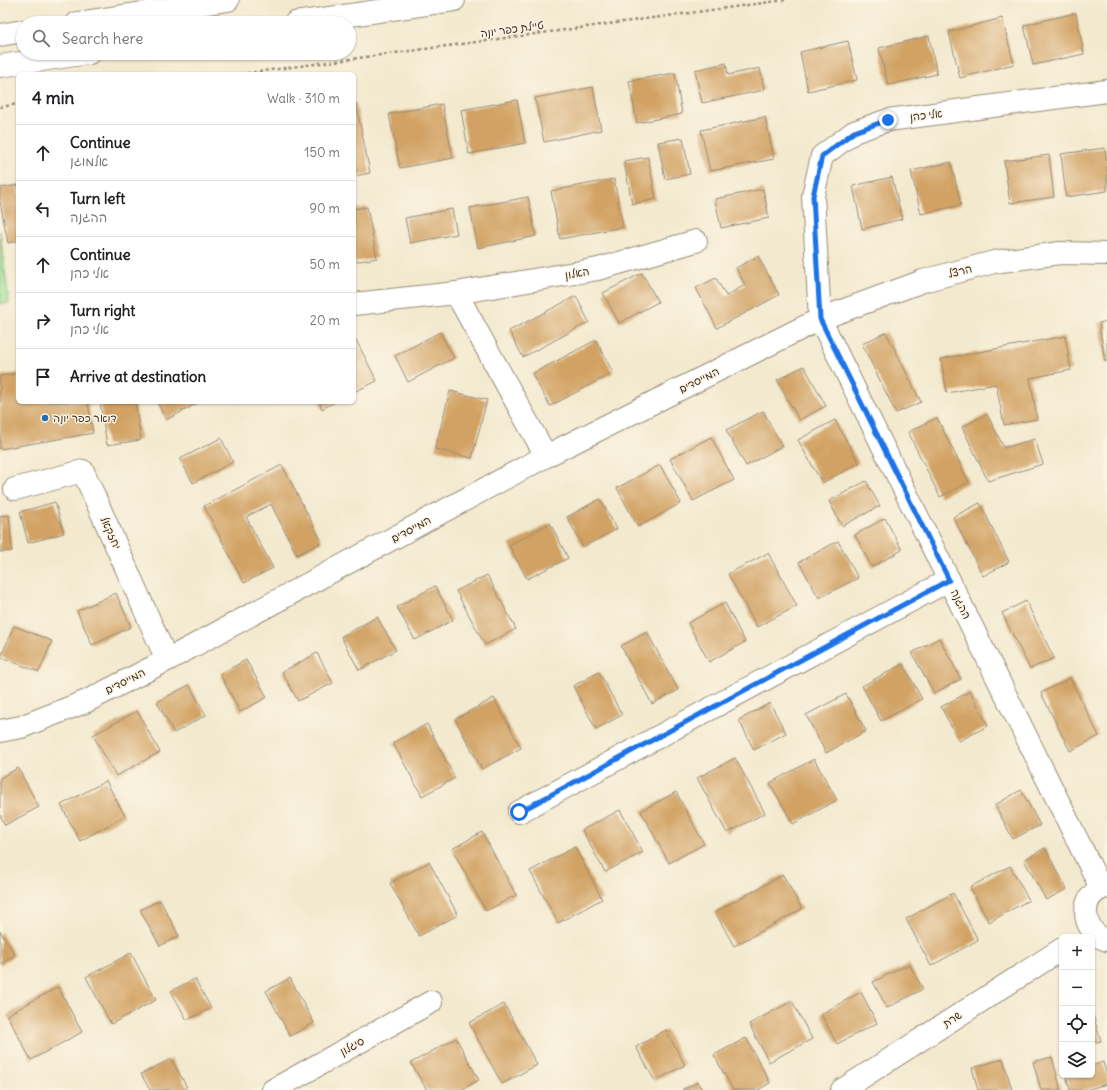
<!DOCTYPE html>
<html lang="en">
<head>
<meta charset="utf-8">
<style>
  body { margin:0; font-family:Delius,"Playpen Sans Hebrew",sans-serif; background:#f2f2f2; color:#202124 }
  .controls { position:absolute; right:12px; bottom:12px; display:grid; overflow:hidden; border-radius:6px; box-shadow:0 1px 3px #0004 }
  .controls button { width:36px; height:36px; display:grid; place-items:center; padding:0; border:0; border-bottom:1px solid #e0e0e0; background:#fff; color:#202124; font:20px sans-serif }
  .stop { position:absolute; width:12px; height:12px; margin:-9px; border:3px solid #1a73e8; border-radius:50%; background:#fff }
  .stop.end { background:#1a73e8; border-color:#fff; box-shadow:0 1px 4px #0008 }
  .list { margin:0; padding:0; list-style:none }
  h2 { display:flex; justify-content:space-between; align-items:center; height:52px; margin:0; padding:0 16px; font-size:17px }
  h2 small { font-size:13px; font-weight:400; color:#757577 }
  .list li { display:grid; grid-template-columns:26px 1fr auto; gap:12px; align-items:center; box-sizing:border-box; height:56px; padding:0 16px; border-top:1px solid #e0e0e0 }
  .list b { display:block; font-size:15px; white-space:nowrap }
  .list p { margin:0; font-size:13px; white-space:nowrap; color:#757577 }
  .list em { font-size:13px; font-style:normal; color:#757577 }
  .icon { flex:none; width:22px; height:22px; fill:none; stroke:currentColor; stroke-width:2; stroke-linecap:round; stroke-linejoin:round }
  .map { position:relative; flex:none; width:1107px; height:1090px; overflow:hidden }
  .search { position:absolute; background:#fff; box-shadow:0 1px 3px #0004; left:16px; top:16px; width:340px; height:44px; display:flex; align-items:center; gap:10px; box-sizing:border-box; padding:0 14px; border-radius:22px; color:#757577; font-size:15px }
  .panel { position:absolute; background:#fff; box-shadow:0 1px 3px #0004; left:16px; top:72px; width:340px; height:332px; border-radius:6px }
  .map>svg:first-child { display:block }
</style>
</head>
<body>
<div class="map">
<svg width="1107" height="1090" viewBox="0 0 1107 1090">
  <rect width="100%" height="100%" fill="#fcf5e5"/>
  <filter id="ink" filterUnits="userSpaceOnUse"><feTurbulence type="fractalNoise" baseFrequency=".025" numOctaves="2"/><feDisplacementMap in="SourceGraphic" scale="8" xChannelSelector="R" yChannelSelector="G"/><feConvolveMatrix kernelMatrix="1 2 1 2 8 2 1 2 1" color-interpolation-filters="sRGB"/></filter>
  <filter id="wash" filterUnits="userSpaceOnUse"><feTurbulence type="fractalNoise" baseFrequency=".012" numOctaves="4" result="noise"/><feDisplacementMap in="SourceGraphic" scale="16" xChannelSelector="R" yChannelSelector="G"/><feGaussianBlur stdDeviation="0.9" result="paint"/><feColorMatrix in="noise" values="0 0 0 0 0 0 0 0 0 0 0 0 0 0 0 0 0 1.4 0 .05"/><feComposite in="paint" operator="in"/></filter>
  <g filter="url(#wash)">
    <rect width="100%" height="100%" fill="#f2e9ce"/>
    <path fill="#9cde94" stroke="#6c8459" d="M 0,231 L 9,303 L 0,304 Z"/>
    <g id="blocks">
      <g fill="#d1a263">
        <path d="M 1076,13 L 1084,54 L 1033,65 L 1024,25 Z"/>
        <path d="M 1002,18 L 1014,64 L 960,78 L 949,32 Z"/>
        <path d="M 929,36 L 937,74 L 888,85 L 879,48 Z"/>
        <path d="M 848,41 L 857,80 L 808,91 L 800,52 Z"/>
        <path d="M 726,63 L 728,75 L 760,68 L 764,90 L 702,103 L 695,70 Z"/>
        <path d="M 675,73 L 682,114 L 637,123 L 629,81 Z"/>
        <path d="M 593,87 L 601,130 L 544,142 L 535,98 Z"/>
        <path d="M 517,100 L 525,143 L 469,154 L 461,110 Z"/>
        <path d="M 356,103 L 370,173 L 354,176 L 354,104 Z"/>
        <path d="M 442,104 L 453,158 L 400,168 L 389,114 Z"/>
        <path d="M 765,117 L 774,159 L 710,171 L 701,130 Z"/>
        <path d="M 683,138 L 690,174 L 665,179 L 658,142 Z"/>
        <path d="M 1105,148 L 1107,165 L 1107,191 L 1066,197 L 1061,154 Z"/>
        <path d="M 1049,155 L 1054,197 L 1010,203 L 1004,161 Z"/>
        <path d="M 648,157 L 656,199 L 632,204 L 624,161 Z"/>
        <path d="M 951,162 L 961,205 L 921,214 L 911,171 Z"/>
        <path d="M 892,177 L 902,219 L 862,229 L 853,186 Z"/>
        <path d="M 614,179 L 623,227 L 560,239 L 551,191 Z"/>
        <path d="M 18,185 L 18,241 L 8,243 L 0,202 L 0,188 Z"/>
        <path d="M 763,189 L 769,218 L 721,228 L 715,199 Z"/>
        <path d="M 528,197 L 536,236 L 478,248 L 470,208 Z"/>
        <path d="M 367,207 L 377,258 L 354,262 L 354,209 Z"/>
        <path d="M 452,209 L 457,234 L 410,243 L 405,218 Z"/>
        <path d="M 758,256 L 779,295 L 717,328 L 696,288 L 716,278 L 726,296 L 745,285 L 736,268 Z"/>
        <path d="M 642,273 L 658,302 L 619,323 L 603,293 Z"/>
        <path d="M 576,296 L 589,322 L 523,357 L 509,331 Z"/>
        <path d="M 1107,321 L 1107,361 L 1105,362 L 1099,323 Z"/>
        <path d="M 440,332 L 454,358 L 408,382 L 395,356 Z"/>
        <path d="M 886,332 L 921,402 L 896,413 L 862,344 Z"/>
        <path d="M 354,336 L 377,381 L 354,392 Z"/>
        <path d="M 1065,336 L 1071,370 L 1030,378 L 1037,419 L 1004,425 L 996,384 L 947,393 L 941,359 Z"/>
        <path d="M 596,340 L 613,373 L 550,406 L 532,374 Z"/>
        <path d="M 804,366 L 826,406 L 799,420 L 777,380 Z"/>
        <path d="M 18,373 L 18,402 L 88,402 L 93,433 L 0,449 L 0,376 Z"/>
        <path d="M 450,391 L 487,400 L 472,458 L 435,449 Z"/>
        <path d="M 100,402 L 135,402 L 141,440 L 107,445 Z"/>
        <path d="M 157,402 L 200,402 L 166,420 Z"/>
        <path d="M 319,402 L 335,402 L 322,409 Z"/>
        <path d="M 763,411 L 782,446 L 746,466 L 726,430 Z"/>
        <path d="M 987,414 L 1004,448 L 1035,439 L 1043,464 L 988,481 L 962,427 Z"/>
        <path d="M 937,418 L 969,482 L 940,497 L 908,432 Z"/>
        <path d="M 835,420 L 859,463 L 822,483 L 798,440 Z"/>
        <path d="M 711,437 L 734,480 L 693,501 L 670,459 Z"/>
        <path d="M 221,438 L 233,462 L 193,483 L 180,459 Z"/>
        <path d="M 282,465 L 322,542 L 297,555 L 271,504 L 246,517 L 273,568 L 244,583 L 204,506 Z"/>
        <path d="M 660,465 L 681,503 L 638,527 L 617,488 Z"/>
        <path d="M 866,481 L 880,506 L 842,526 L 829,501 Z"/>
        <path d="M 600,499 L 617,529 L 583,547 L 567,517 Z"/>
        <path d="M 55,502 L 64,533 L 28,543 L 20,512 Z"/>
        <path d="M 980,503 L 1009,562 L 983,576 L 953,517 Z"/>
        <path d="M 9,515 L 12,551 L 0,552 L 0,516 Z"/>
        <path d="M 885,518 L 902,550 L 872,567 L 855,535 Z"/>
        <path d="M 550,523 L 568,558 L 527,579 L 509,545 Z"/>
        <path d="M 838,541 L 858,578 L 819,598 L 799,562 Z"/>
        <path d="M 768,553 L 797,606 L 757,627 L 728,574 Z"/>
        <path d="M 487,575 L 516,629 L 485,645 L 456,591 Z"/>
        <path d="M 435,586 L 453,620 L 415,640 L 397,607 Z"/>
        <path d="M 116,593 L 131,627 L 92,645 L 77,611 Z"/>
        <path d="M 1026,601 L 1054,658 L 1030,669 L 1002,613 Z"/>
        <path d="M 725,603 L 745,642 L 709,662 L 688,623 Z"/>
        <path d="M 377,617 L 396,650 L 359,670 L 341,637 Z"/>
        <path d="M 14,626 L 52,641 L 39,672 L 1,657 Z"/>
        <path d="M 647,632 L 678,690 L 652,704 L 621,646 Z"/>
        <path d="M 939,638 L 961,679 L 934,693 L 912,653 Z"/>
        <path d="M 317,653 L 333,683 L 298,701 L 282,672 Z"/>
        <path d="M 246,660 L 267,697 L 240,712 L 220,674 Z"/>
        <path d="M 903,664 L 922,699 L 881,721 L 862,686 Z"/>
        <path d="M 599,672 L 622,715 L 596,729 L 573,686 Z"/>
        <path d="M 1070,678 L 1099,736 L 1070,751 L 1041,693 Z"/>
        <path d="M 189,685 L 206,715 L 174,733 L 157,702 Z"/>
        <path d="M 970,691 L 988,726 L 959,741 L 941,707 Z"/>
        <path d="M 846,694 L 866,731 L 826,753 L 806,715 Z"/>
        <path d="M 494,698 L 521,748 L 482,769 L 455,719 Z"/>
        <path d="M 770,703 L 786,733 L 754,750 L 739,720 Z"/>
        <path d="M 137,711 L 160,752 L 116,776 L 93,735 Z"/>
        <path d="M 427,724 L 455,778 L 422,796 L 393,743 Z"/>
        <path d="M 735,758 L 765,813 L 727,833 L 697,778 Z"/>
        <path d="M 814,759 L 837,800 L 793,824 L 770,783 Z"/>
        <path d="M 18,768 L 39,807 L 5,825 L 0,815 L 0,778 Z"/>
        <path d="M 106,781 L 125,816 L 80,841 L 61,805 Z"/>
        <path d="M 1021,790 L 1040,825 L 1013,839 L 995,805 Z"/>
        <path d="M 676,792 L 704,844 L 669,863 L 641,811 Z"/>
        <path d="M 620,810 L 643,852 L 605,872 L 582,830 Z"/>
        <path d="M 482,832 L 516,895 L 486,911 L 452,849 Z"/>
        <path d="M 575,847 L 602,899 L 558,923 L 530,871 Z"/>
        <path d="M 1045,848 L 1067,889 L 1046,900 L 1024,860 Z"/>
        <path d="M 429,862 L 458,915 L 419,936 L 390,883 Z"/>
        <path d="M 1010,866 L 1029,900 L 989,922 L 970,887 Z"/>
        <path d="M 783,875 L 802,909 L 734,946 L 715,912 Z"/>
        <path d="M 953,893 L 978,940 L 931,966 L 906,919 Z"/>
        <path d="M 160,900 L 179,936 L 160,946 L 140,910 Z"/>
        <path d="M 0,931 L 15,955 L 0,965 Z"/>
        <path d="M 131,953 L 156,1000 L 111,1024 L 86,977 Z"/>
        <path d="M 909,964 L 923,989 L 887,1008 L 873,982 Z"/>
        <path d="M 290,978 L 314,1023 L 290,1036 L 266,991 Z"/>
        <path d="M 195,979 L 211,1008 L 187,1020 L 171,991 Z"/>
        <path d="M 58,987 L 82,1032 L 31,1060 L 7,1015 Z"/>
        <path d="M 861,992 L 877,1023 L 837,1044 L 821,1014 Z"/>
        <path d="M 792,1001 L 812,1039 L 769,1062 L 749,1024 Z"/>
        <path d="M 504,1004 L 537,1065 L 502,1084 L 469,1023 Z"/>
        <path d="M 1092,1012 L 1101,1041 L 1092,1043 Z"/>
        <path d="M 666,1030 L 685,1065 L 655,1081 L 636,1047 Z"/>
        <path d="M 456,1038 L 479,1080 L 461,1090 L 427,1090 L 411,1063 Z"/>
        <path d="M 746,1038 L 770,1083 L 758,1090 L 733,1090 L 714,1055 Z"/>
        <path d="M 1052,1057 L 1061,1090 L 1041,1090 L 1033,1062 Z"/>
        <path d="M 171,1059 L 187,1087 L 182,1090 L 150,1090 L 141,1074 Z"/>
        <path d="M 1003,1059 L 1012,1090 L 978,1090 L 972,1068 Z"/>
        <path d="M 1103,1062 L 1107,1075 L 1107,1084 L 1085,1090 L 1070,1090 L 1066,1075 L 1092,1075 L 1092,1066 Z"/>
        <path d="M 698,1082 L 702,1090 L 682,1090 Z"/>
      </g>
    </g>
  </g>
  <g filter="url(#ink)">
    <use href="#blocks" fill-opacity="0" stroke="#968a76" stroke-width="1"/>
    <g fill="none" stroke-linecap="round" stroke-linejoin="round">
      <defs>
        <g id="minor">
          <path d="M 456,293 L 546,456"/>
          <path d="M 354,304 L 456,293 L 598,269 L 696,241"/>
          <path d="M 15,489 L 83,471 L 167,660"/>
          <path d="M 0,731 L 21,727 L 87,701 L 167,660 L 546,456 L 820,319 L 923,281 L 994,262 L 1060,253 L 1107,254"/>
          <path d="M 519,812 L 949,580"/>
          <path d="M 1101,888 L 820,319 L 813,196 L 822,156 L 854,132 L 888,120 L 1107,91"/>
          <path d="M 273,1090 L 431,1002"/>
        </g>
        <g id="tertiary">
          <path d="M 1107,887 C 1078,893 1080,932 1107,940"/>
          <path d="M 842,1090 L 1062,949"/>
        </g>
        <g id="trunk">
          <path d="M 77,23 L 228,0"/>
          <path d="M 295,23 L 454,0"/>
          <path d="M 0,35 L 23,31"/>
          <path d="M 0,66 L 89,53"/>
        </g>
      </defs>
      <use href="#minor" stroke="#968a76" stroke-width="24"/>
      <use href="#tertiary" stroke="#968a76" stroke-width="24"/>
      <use href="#trunk" stroke="#968a76" stroke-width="24"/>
      <g stroke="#968a76" stroke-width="2.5" stroke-dasharray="3 3" stroke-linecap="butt">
        <path d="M 241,74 L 785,0"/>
        <path d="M 0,107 L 18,104"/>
      </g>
      <use href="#minor" stroke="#fff" stroke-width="22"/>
      <use href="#tertiary" stroke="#fff" stroke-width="22"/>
      <use href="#trunk" stroke="#fff" stroke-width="22"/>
    </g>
  </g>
  <g fill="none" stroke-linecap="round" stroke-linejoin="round" filter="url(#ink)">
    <path stroke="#1a73e8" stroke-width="5" d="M 519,812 L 949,580 L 820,319 L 813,196 L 822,156 L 854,132 L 888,120"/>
  </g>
  <circle fill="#1f6fb2" stroke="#fcf5e5" stroke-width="1.5" cx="45" cy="418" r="4"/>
  <g text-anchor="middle" stroke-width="3" stroke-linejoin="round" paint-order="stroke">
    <g font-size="11" fill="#3b2a1e" stroke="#fcf5e5">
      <text transform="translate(512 29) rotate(-8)" y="4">טיילת כפר יונה</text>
      <text transform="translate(926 115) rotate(-7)" y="4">אלי כהן</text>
      <text transform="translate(960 271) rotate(-14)" y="4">הרצל</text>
      <text transform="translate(577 273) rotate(-10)" y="4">האלון</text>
      <text transform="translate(699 380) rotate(-27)" y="4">המייסדים</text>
      <text transform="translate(411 529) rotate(-28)" y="4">המייסדים</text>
      <text transform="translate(111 533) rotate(66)" y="4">יחזקאל</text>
      <text transform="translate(961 604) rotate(64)" y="4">ההגנה</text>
      <text transform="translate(125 681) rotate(-27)" y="4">המייסדים</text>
      <text transform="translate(952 1019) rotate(-33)" y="4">שרת</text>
      <text transform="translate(352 1046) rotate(-29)" y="4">סיגלון</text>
    </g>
    <g font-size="11" fill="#3b2a1e" stroke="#fcf5e5" text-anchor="start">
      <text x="53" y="422">דואר כפר יונה</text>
    </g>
  </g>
</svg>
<div class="controls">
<button>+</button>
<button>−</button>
<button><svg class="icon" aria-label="locate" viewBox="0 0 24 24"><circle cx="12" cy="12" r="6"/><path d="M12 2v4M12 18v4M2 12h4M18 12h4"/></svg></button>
<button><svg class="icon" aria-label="layers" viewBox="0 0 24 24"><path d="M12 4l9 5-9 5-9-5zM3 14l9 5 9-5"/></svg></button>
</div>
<div class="stop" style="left:519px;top:812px"></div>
<div class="stop end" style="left:888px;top:120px"></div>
<div class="search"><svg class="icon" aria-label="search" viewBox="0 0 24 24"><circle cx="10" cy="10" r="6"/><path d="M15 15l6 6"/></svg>Search here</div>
<section class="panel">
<h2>4 min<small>Walk · 310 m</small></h2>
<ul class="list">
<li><svg class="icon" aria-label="ahead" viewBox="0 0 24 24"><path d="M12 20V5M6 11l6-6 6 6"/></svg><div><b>Continue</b><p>אלמוגן</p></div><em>150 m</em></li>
<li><svg class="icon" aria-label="left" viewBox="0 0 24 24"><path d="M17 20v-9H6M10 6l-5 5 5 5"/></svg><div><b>Turn left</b><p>ההגנה</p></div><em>90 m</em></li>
<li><svg class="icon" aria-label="ahead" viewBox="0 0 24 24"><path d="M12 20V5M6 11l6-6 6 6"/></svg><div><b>Continue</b><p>אלי כהן</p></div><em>50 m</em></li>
<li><svg class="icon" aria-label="right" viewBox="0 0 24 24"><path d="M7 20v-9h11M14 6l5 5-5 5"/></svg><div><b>Turn right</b><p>אלי כהן</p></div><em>20 m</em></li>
<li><svg class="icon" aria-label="arrive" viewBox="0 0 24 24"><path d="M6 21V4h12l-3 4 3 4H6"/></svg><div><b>Arrive at destination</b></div></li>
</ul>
</section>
</div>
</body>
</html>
